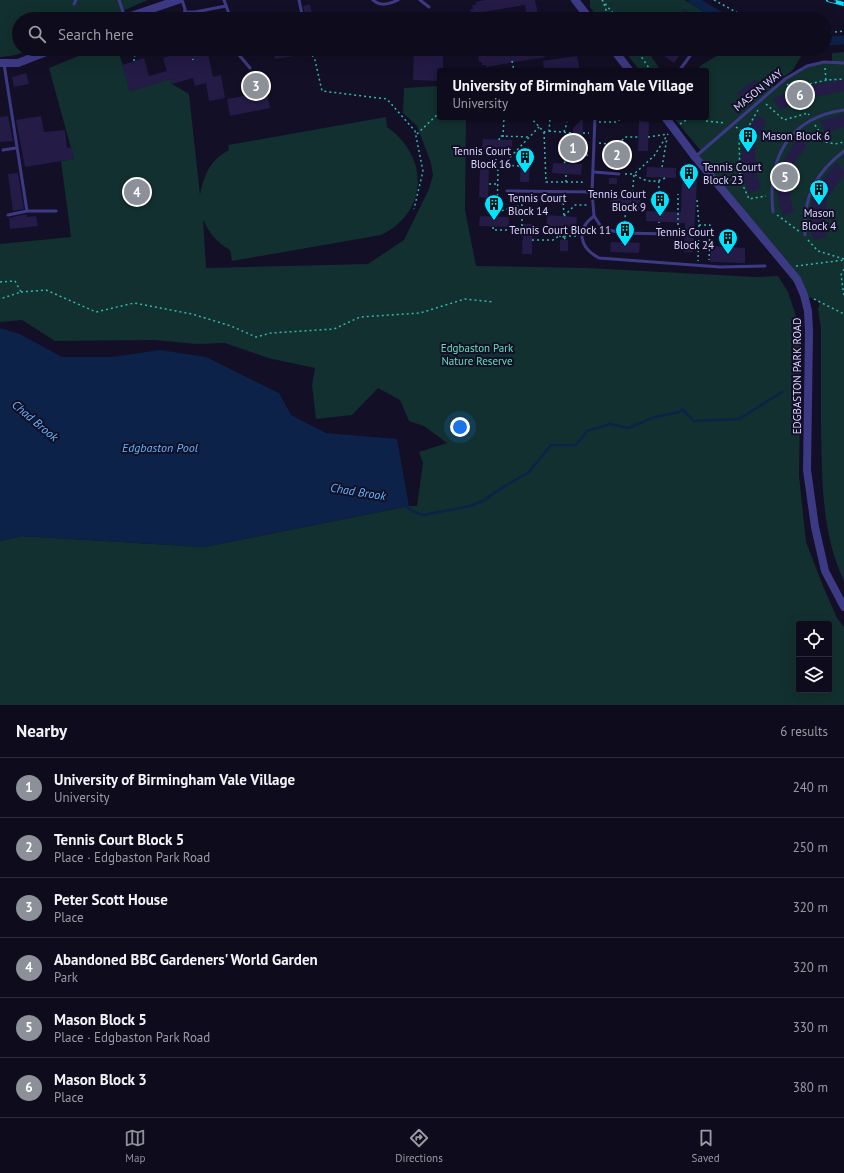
<!DOCTYPE html>
<html lang="en">
<head>
<meta charset="utf-8">
<style>
  body { margin:0; font-family:"PT Sans",sans-serif; background:#1c1929; color:#f1f3f6 }
  .controls { position:absolute; right:12px; bottom:12px; display:grid; overflow:hidden; border-radius:4px; box-shadow:0 4px 16px #0002 }
  .controls button { width:36px; height:36px; display:grid; place-items:center; padding:0; border:0; border-bottom:1px solid #2e2b3b; background:#0e0b1c; color:#f1f3f6; font:20px sans-serif }
  .you { position:absolute; left:460px; top:427px; width:14px; height:14px; margin:-10px; border:3px solid #fff; border-radius:50%; background:#1a73e8; box-shadow:0 0 0 6px #1a73e833 }
  .badge { display:grid; place-items:center; width:26px; height:26px; border-radius:50%; background:#8c9099; color:#fff; font-size:13px; font-weight:700 }
  .pin { position:absolute; translate:-50% -50%; border:2px solid #fff; box-shadow:0 1px 4px #0006 }
  .popup { position:absolute; left:437px; top:68px; width:272px; height:52px; box-sizing:border-box; display:grid; place-content:center; border-radius:4px; background:#0e0b1c; filter:drop-shadow(0 1px 3px #0005); font-size:13px; white-space:nowrap; color:#9b9ba3 }
  .popup b { font-size:15px; color:#f1f3f6 }
  .popup::after { content:''; position:absolute; left:50%; top:100%; margin-left:-8px; border:8px solid transparent; border-top-color:#0e0b1c }
  .list { margin:0; padding:0; list-style:none }
  h2 { display:flex; justify-content:space-between; align-items:center; height:52px; margin:0; padding:0 16px; font-size:17px }
  h2 small { font-size:13px; font-weight:400; color:#9b9ba3 }
  .list li { display:grid; grid-template-columns:26px 1fr auto; gap:12px; align-items:center; box-sizing:border-box; height:60px; padding:0 16px; border-top:1px solid #2e2b3b }
  .list b { display:block; font-size:15px; white-space:nowrap }
  .list p { margin:0; font-size:13px; white-space:nowrap; color:#9b9ba3 }
  .list em { font-size:13px; font-style:normal; color:#9b9ba3 }
  .icon { flex:none; width:22px; height:22px; fill:none; stroke:currentColor; stroke-width:2; stroke-linecap:round; stroke-linejoin:round }
  .map { position:relative; flex:none; width:844px; height:705px; overflow:hidden }
  .search { position:absolute; background:#0e0b1c; box-shadow:0 4px 16px #0002; left:12px; right:12px; top:12px; height:44px; display:flex; align-items:center; gap:10px; box-sizing:border-box; padding:0 14px; border-radius:22px; color:#9b9ba3; font-size:15px }
  .sheet { height:412px; background:#0e0b1c }
  nav { display:flex; justify-content:space-around; align-items:center; box-sizing:border-box; height:56px; border-top:1px solid #2e2b3b; background:#0e0b1c; font-size:11px; color:#9b9ba3 }
  nav a { display:grid; justify-items:center; gap:2px }
  nav .on { color:#8c9099 }
  .map>svg:first-child { display:block }
</style>
</head>
<body>
<div class="map">
<svg width="844" height="705" viewBox="0 0 844 705">
  <rect width="100%" height="100%" fill="#130f26"/>
  <g fill="#12302f" fill-rule="evenodd">
    <path d="M 0,0 L 148,0 L 104,19 L 19,19 L 19,49 L 32,49 L 16,55 L 2,57 L 0,57 Z"/>
    <path d="M 590,0 L 685,0 L 715,19 L 698,19 L 684,9 L 677,19 L 599,19 L 590,7 Z"/>
    <path d="M 96,49 L 118,49 L 130,91 L 170,79 L 172,84 L 189,94 L 200,195 C 204,175 210,160 229,150 L 228,145 L 386,117 L 387,127 C 429,156 429,212 381,235 L 232,261 L 230,250 C 216,242 209,233 203,219 L 206,268 L 368,264 L 404,240 L 429,189 L 433,175 L 431,163 L 417,126 L 403,113 L 404,88 L 440,86 L 440,117 L 466,117 L 465,210 L 476,266 L 587,268 L 756,277 L 778,276 L 788,292 L 801,331 L 799,476 L 806,542 L 823,586 L 837,618 L 844,627 L 844,705 L 0,705 L 0,541 L 21,536 L 204,547 L 409,506 L 417,506 L 423,463 L 419,452 L 447,443 L 424,426 L 409,421 L 400,400 L 378,388 L 352,415 L 316,419 L 312,385 L 315,368 L 268,358 L 225,343 L 196,344 L 155,340 L 55,341 L 22,320 L 0,322 L 0,244 L 71,237 L 61,161 L 74,159 L 49,68 ZM 799,624 L 829,624 L 829,690 L 799,690 Z"/>
    <path d="M 623,49 L 654,49 L 651,56 L 661,71 L 640,71 Z"/>
    <path d="M 723,49 L 805,50 L 792,71 L 772,85 L 775,87 L 807,66 L 832,62 L 832,53 L 844,52 L 844,581 C 821,533 822,477 821,425 C 821,393 821,360 821,328 L 818,309 L 820,302 L 804,295 L 695,157 L 701,151 L 673,117 L 706,117 L 706,71 L 695,71 L 703,64 L 724,52 Z"/>
  </g>
  <path fill="#0c2248" d="M 0,328 L 20,334 L 62,357 L 112,357 L 160,350 L 206,357 L 279,393 L 291,415 L 326,433 L 397,439 L 409,506 L 204,547 L 21,536 L 0,541 Z"/>
  <g fill="none" stroke-linecap="round" stroke-linejoin="round">
    <path stroke="#0c2248" stroke-width="2.5" d="M 404,505 L 414,512 L 424,515 L 470,506 L 485,500 L 495,492 L 529,472 L 551,445 L 576,445 L 587,431 L 610,424 L 628,428 L 655,417 L 676,413 L 683,410 L 694,421 L 739,419 L 782,392"/>
    <g stroke="#0c2248" stroke-width="9">
      <path d="M 693,0 L 725,19"/>
      <path d="M 825,41 L 844,40"/>
    </g>
  </g>
  <g fill="#241b47">
    <path d="M 485,0 L 535,0 L 539,19 L 527,19 L 525,5 L 483,12 L 484,19 L 472,19 L 470,9 L 473,9 L 472,5 L 476,5 L 475,2 Z"/>
    <path d="M 310,4 L 313,19 L 306,19 L 303,6 Z"/>
    <path d="M 684,9 L 698,19 L 677,19 Z"/>
    <path d="M 402,12 L 416,13 L 416,19 L 402,19 Z"/>
    <path d="M 179,49 L 207,49 L 213,77 L 221,75 L 225,98 L 209,101 L 206,83 L 195,86 L 193,78 L 172,84 L 170,79 L 130,92 L 122,65 L 144,58 L 149,76 L 167,71 L 163,58 L 179,53 Z"/>
    <path d="M 273,49 L 300,49 L 301,55 L 275,59 Z"/>
    <path d="M 414,49 L 443,49 L 443,71 L 440,71 L 440,81 L 413,80 Z"/>
    <path d="M 477,49 L 489,49 L 489,55 L 524,49 L 544,49 L 545,57 L 486,67 L 486,65 L 482,65 L 482,62 L 479,62 Z"/>
    <path d="M 655,49 L 684,49 L 674,63 Z"/>
    <path d="M 577,56 L 580,71 L 544,71 L 543,61 Z"/>
    <path d="M 26,73 L 29,84 L 14,87 L 12,77 Z"/>
    <path d="M 263,73 L 270,108 L 230,116 L 227,99 L 249,95 L 245,76 Z"/>
    <path d="M 755,80 L 764,90 L 746,104 L 737,93 Z"/>
    <path d="M 844,80 L 844,91 L 800,100 L 780,110 L 773,99 L 792,90 L 812,84 Z"/>
    <path d="M 844,114 L 844,127 L 826,133 L 820,121 Z"/>
    <path d="M 757,115 L 766,122 L 758,138 L 755,148 L 756,172 L 761,188 L 749,194 L 743,174 L 741,158 L 746,134 Z"/>
    <path d="M 8,116 L 13,141 L 0,142 L 0,117 Z"/>
    <path d="M 41,116 L 44,132 L 65,130 L 67,148 L 72,147 L 74,159 L 25,167 L 16,120 Z"/>
    <path d="M 573,119 L 583,120 L 582,149 L 573,149 Z"/>
    <path d="M 639,121 L 649,122 L 648,151 L 638,151 Z"/>
    <path d="M 797,138 L 807,146 L 795,161 L 791,174 L 790,199 L 794,212 L 783,216 L 777,195 L 778,180 L 782,164 Z"/>
    <path d="M 483,139 L 512,140 L 512,151 L 482,149 Z"/>
    <path d="M 603,150 L 632,151 L 632,161 L 602,160 Z"/>
    <path d="M 521,152 L 530,153 L 529,182 L 520,182 Z"/>
    <path d="M 837,162 L 844,172 L 844,175 L 827,198 L 823,219 L 826,237 L 813,240 L 810,219 L 812,200 L 817,187 Z"/>
    <path d="M 553,163 L 582,164 L 581,175 L 552,173 Z"/>
    <path d="M 647,167 L 676,168 L 676,178 L 646,177 Z"/>
    <path d="M 480,168 L 489,168 L 488,198 L 479,197 Z"/>
    <path d="M 18,173 L 24,209 L 13,211 L 8,174 Z"/>
    <rect x="609" y="178" width="8" height="6"/>
    <path d="M 682,180 L 697,181 L 693,252 L 684,252 L 685,223 L 646,221 L 646,211 L 681,212 Z"/>
    <path d="M 611,198 L 640,199 L 640,210 L 610,208 Z"/>
    <path d="M 26,214 L 27,217 L 36,216 L 38,226 L 10,229 L 9,218 Z"/>
    <path d="M 547,215 L 577,217 L 576,227 L 547,226 Z"/>
    <path d="M 480,216 L 509,217 L 509,227 L 479,226 Z"/>
    <path d="M 523,224 L 532,224 L 532,254 L 522,254 Z"/>
    <rect x="560" y="240" width="8" height="11"/>
    <path d="M 611,242 L 640,243 L 639,253 L 610,252 Z"/>
    <path d="M 711,246 L 745,248 L 745,263 L 710,262 Z"/>
  </g>
  <g fill="none" stroke-linecap="round" stroke-linejoin="round">
    <g stroke="#2fb8b0" stroke-width="1.5" stroke-dasharray="2 3" stroke-linecap="butt">
      <path d="M 602,0 L 618,19"/>
      <path d="M 714,0 L 749,19"/>
      <path d="M 604,4 L 609,19"/>
      <path d="M 386,19 L 386,10"/>
      <path d="M 825,33 L 844,31"/>
      <path d="M 191,49 L 193,60"/>
      <path d="M 636,49 L 651,71"/>
      <path d="M 312,55 L 315,60 L 322,91 L 387,99 L 415,131 L 423,171 L 414,209"/>
      <path d="M 134,61 L 134,56 L 147,51 L 147,49"/>
      <path d="M 512,61 L 514,71"/>
      <path d="M 825,68 L 826,81"/>
      <path d="M 787,84 L 791,88 L 827,80 L 844,79"/>
      <path d="M 766,104 L 784,120 L 808,113 L 809,115"/>
      <path d="M 758,110 L 742,138 L 739,138 L 740,179 L 749,199 L 766,196"/>
      <path d="M 530,117 L 544,132 L 549,131 L 550,118"/>
      <path d="M 703,117 L 706,121 L 725,123"/>
      <path d="M 599,122 L 616,122 L 622,118"/>
      <path d="M 680,124 L 691,117"/>
      <path d="M 815,125 L 826,142 L 835,144 L 844,142"/>
      <path d="M 736,127 L 746,134"/>
      <path d="M 549,131 L 573,133"/>
      <path d="M 544,132 L 546,182 L 582,182 L 582,186"/>
      <path d="M 564,132 L 569,117"/>
      <path d="M 583,133 L 589,133"/>
      <path d="M 417,134 L 440,112"/>
      <path d="M 503,137 L 504,117"/>
      <path d="M 648,137 L 668,134"/>
      <path d="M 499,140 L 500,136 L 529,137"/>
      <path d="M 599,143 L 618,145 L 625,137 L 639,137"/>
      <path d="M 618,145 L 619,150"/>
      <path d="M 496,154 L 496,169 L 498,170 L 539,127"/>
      <path d="M 564,163 L 573,155 L 589,155"/>
      <path d="M 502,165 L 520,166"/>
      <path d="M 662,167 L 667,138"/>
      <path d="M 616,169 L 616,161"/>
      <path d="M 625,174 L 634,174 L 632,199"/>
      <path d="M 665,178 C 654,184 643,181 634,174 L 654,156 L 668,134"/>
      <path d="M 659,181 C 658,192 662,200 661,212"/>
      <path d="M 566,182 L 566,174"/>
      <path d="M 489,184 L 498,184"/>
      <path d="M 563,198 L 564,216"/>
      <path d="M 697,200 L 699,225 L 698,261"/>
      <path d="M 497,212 L 522,205 L 522,236"/>
      <path d="M 777,215 L 800,232"/>
      <path d="M 497,216 L 498,170"/>
      <path d="M 564,216 L 575,205 L 587,205"/>
      <path d="M 699,225 L 710,225 L 709,260"/>
      <path d="M 493,227 L 493,230 L 521,230"/>
      <path d="M 624,227 L 626,209"/>
      <path d="M 659,228 L 659,222"/>
      <path d="M 675,235 L 684,237"/>
      <path d="M 678,235 L 678,194"/>
      <path d="M 559,236 L 577,236"/>
      <path d="M 563,236 L 564,240 L 566,236"/>
      <path d="M 532,240 L 553,240 L 559,236 L 560,226"/>
      <path d="M 808,240 L 818,251 L 844,259"/>
      <path d="M 796,266 L 844,260"/>
      <path d="M 844,269 L 841,275 L 844,296"/>
      <path d="M 0,282 L 15,281 L 21,292 L 0,299"/>
      <path d="M 21,292 L 46,290 L 96,312 L 134,303 L 192,314 L 231,326 L 256,337 L 271,333 L 334,329 L 360,317 L 420,313 L 465,299 L 493,302"/>
      <path d="M 814,299 L 844,314"/>
    </g>
    <g stroke="#3d3a85" stroke-width="3">
      <path d="M 119,0 L 125,18"/>
      <path d="M 182,0 L 185,9 L 184,15"/>
      <path d="M 224,0 L 231,19"/>
      <path d="M 299,0 L 303,19"/>
      <path d="M 373,0 C 380,7 390,4 398,0"/>
      <path d="M 420,0 L 429,7"/>
      <path d="M 74,4 L 76,0"/>
      <path d="M 185,12 L 195,12 L 226,6"/>
      <path d="M 234,49 L 250,68"/>
      <path d="M 308,49 L 308,50"/>
      <path d="M 4,64 L 27,211 L 8,215"/>
      <path d="M 679,71 L 695,49"/>
      <path d="M 595,117 L 592,192 L 594,216 L 600,225 L 608,230 L 623,233 L 670,234"/>
      <path d="M 3,150 L 16,148"/>
      <path d="M 695,157 L 785,79 L 807,66 L 824,62 L 844,63"/>
      <path d="M 594,172 L 619,174"/>
      <path d="M 507,191 L 592,192"/>
      <path d="M 27,211 L 56,211"/>
      <path d="M 773,212 C 767,159 788,118 844,110"/>
      <path d="M 594,216 C 575,230 580,248 599,258 L 720,267 L 765,266"/>
      <path d="M 805,235 C 803,198 814,174 844,151"/>
    </g>
    <g stroke="#3d3a85" stroke-width="8">
      <path d="M 575,0 L 590,19"/>
      <path d="M 122,19 L 178,0"/>
      <path d="M 613,49 L 630,71"/>
      <path d="M 0,63 L 18,63 L 54,49"/>
      <path d="M 665,117 L 695,157 L 797,279 L 804,295 L 808,311 L 809,332 L 807,470 L 815,527 L 825,571 L 844,607"/>
    </g>
    <defs>
      <path id="rail" d="M 828,0 L 844,4"/>
    </defs>
    <use href="#rail" stroke="#00e5ff" stroke-width="4"/>
    <use href="#rail" stroke="#130f26" stroke-width="2.5" stroke-dasharray="8" stroke-linecap="butt"/>
  </g>
  <defs>
    <symbol id="building-pin" viewBox="-11 -11 22 30"><path d="M0 17L-7.5 6A9.5 9.5 0 1 1 7.5 6Z" fill="#00e5ff" stroke="#130f26"/><path d="M-4-6H4V6H1V3H-1V6H-4ZM-2.5-4.3h1.7v1.8h-1.7ZM.8-4.3h1.7v1.8H.8ZM-2.5-1h1.7V.8h-1.7ZM.8-1h1.7V.8H.8Z" fill="#111"/></symbol>
  </defs>
  <g fill-rule="evenodd">
    <use href="#building-pin" x="737" y="125" width="22" height="30"/>
    <use href="#building-pin" x="514" y="146" width="22" height="30"/>
    <use href="#building-pin" x="678" y="162" width="22" height="30"/>
    <use href="#building-pin" x="808" y="178" width="22" height="30"/>
    <use href="#building-pin" x="649" y="189" width="22" height="30"/>
    <use href="#building-pin" x="483" y="193" width="22" height="30"/>
    <use href="#building-pin" x="614" y="219" width="22" height="30"/>
    <use href="#building-pin" x="717" y="227" width="22" height="30"/>
  </g>
  <g text-anchor="middle" stroke-width="4" stroke-linejoin="round" paint-order="stroke">
    <g font-size="11" fill="#d9d4ff" stroke="#130f26">
      <text transform="translate(758 90) rotate(-39)" y="4">MASON WAY</text>
      <text transform="translate(797 376) rotate(-90)" y="4">EDGBASTON PARK ROAD</text>
    </g>
    <g font-size="11" fill="#d9d4ff" stroke="#130f26" text-anchor="end">
      <text x="762" y="140" text-anchor="start">Mason Block 6</text>
      <text x="511" y="155">Tennis Court<tspan x="511" dy="13">Block 16</tspan></text>
      <text x="703" y="171" text-anchor="start">Tennis Court<tspan x="703" dy="13">Block 23</tspan></text>
      <text x="646" y="198">Tennis Court<tspan x="646" dy="13">Block 9</tspan></text>
      <text x="508" y="202" text-anchor="start">Tennis Court<tspan x="508" dy="13">Block 14</tspan></text>
      <text x="819" y="217" text-anchor="middle">Mason<tspan x="819" dy="13">Block 4</tspan></text>
      <text x="611" y="234">Tennis Court Block 11</text>
      <text x="714" y="236">Tennis Court<tspan x="714" dy="13">Block 24</tspan></text>
    </g>
    <g font-size="11" fill="#5fe0c0" stroke="#130f26">
      <text x="477" y="352">Edgbaston Park<tspan x="477" dy="13">Nature Reserve</tspan></text>
    </g>
    <g font-size="12" font-style="italic" fill="#62b6ff" stroke="#130f26">
      <text transform="translate(35 421) rotate(40)" y="4">Chad Brook</text>
      <text x="160" y="452">Edgbaston Pool</text>
      <text transform="translate(358 492) rotate(9)" y="4">Chad Brook</text>
    </g>
  </g>
</svg>
<div class="controls">
<button><svg class="icon" aria-label="locate" viewBox="0 0 24 24"><circle cx="12" cy="12" r="6"/><path d="M12 2v4M12 18v4M2 12h4M18 12h4"/></svg></button>
<button><svg class="icon" aria-label="layers" viewBox="0 0 24 24"><path d="M12 4l9 5-9 5-9-5zM3 14l9 5 9-5"/></svg></button>
</div>
<div class="you"></div>
<div class="pin badge" style="left:573px;top:148px">1</div>
<div class="popup"><b>University of Birmingham Vale Village</b>University</div>
<div class="pin badge" style="left:617px;top:155px">2</div>
<div class="pin badge" style="left:256px;top:86px">3</div>
<div class="pin badge" style="left:137px;top:192px">4</div>
<div class="pin badge" style="left:785px;top:177px">5</div>
<div class="pin badge" style="left:800px;top:95px">6</div>
<div class="search"><svg class="icon" aria-label="search" viewBox="0 0 24 24"><circle cx="10" cy="10" r="6"/><path d="M15 15l6 6"/></svg>Search here</div>
</div>
<section class="sheet">
<h2>Nearby<small>6 results</small></h2>
<ul class="list">
<li><span class="badge">1</span><div><b>University of Birmingham Vale Village</b><p>University</p></div><em>240 m</em></li>
<li><span class="badge">2</span><div><b>Tennis Court Block 5</b><p>Place · Edgbaston Park Road</p></div><em>250 m</em></li>
<li><span class="badge">3</span><div><b>Peter Scott House</b><p>Place</p></div><em>320 m</em></li>
<li><span class="badge">4</span><div><b>Abandoned BBC Gardeners' World Garden</b><p>Park</p></div><em>320 m</em></li>
<li><span class="badge">5</span><div><b>Mason Block 5</b><p>Place · Edgbaston Park Road</p></div><em>330 m</em></li>
<li><span class="badge">6</span><div><b>Mason Block 3</b><p>Place</p></div><em>380 m</em></li>
</ul>
</section>
<nav>
<a class="on"><svg class="icon" aria-label="map" viewBox="0 0 24 24"><path d="M3 6l6-2 6 2 6-2v14l-6 2-6-2-6 2zM9 4v14M15 6v14"/></svg>Map</a>
<a><svg class="icon" aria-label="directions" viewBox="0 0 24 24"><path d="M12 3l9 9-9 9-9-9zM9 14v-3h6M13 9l2 2-2 2"/></svg>Directions</a>
<a><svg class="icon" aria-label="saved" viewBox="0 0 24 24"><path d="M7 4h10v16l-5-4-5 4z"/></svg>Saved</a>
</nav>
</body>
</html>
